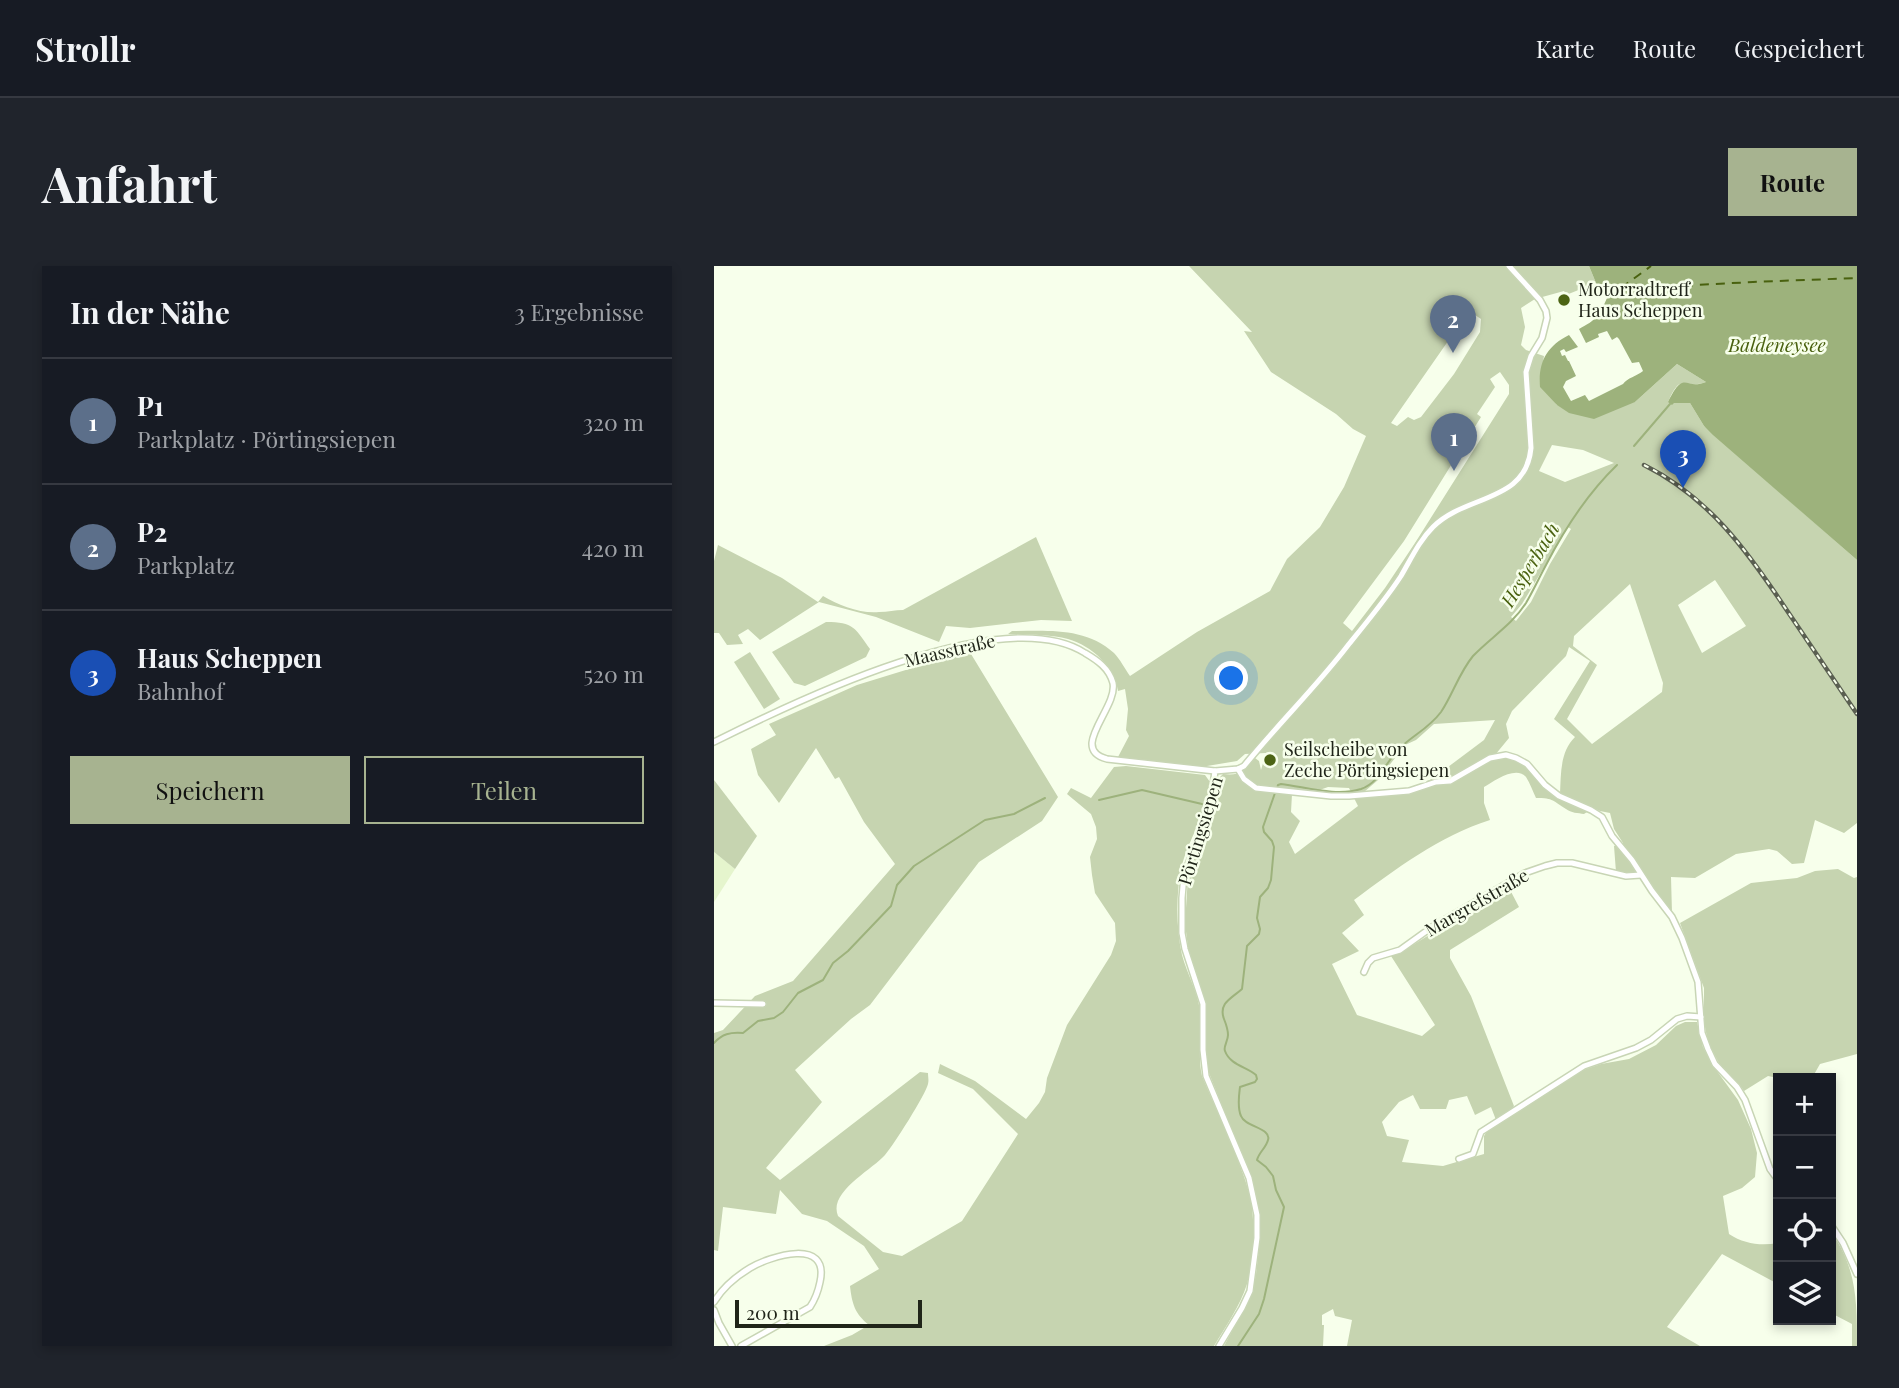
<!DOCTYPE html>
<html lang="de">
<head>
<meta charset="utf-8">
<style>
  body { margin:0; font-family:"Playfair Display",serif; background:#20242c; color:#f1f3f6 }
  .controls { position:absolute; right:21px; bottom:21px; display:grid; overflow:hidden; border-radius:0px; box-shadow:0 4px 10px #0003 }
  .controls button { width:63px; height:63px; display:grid; place-items:center; padding:0; border:0; border-bottom:2px solid #363941; background:#171b24; color:#f1f3f6; font:35px sans-serif }
  .scale { position:absolute; left:21px; bottom:18px; width:187px; box-sizing:border-box; padding-left:7px; border:4px solid #202519; border-top:0; font-size:19px; line-height:24px; white-space:nowrap; color:#202519; -webkit-text-stroke:5px #f7ffeb; paint-order:stroke }
  .you { position:absolute; left:518px; top:413px; width:24px; height:24px; margin:-18px; border:5px solid #fff; border-radius:50%; background:#1a73e8; box-shadow:0 0 0 10px #1a73e833 }
  .badge { display:grid; place-items:center; width:46px; height:46px; border-radius:50%; background:#a7b390; color:#fff; font-size:23px; font-weight:700 }
  .pin { position:absolute; translate:-50% -58px; filter:drop-shadow(0 2px 4px #0008) }
  .pin::after { content:''; position:absolute; top:37px; width:24px; height:21px; background:inherit; clip-path:polygon(0 0,100% 0,50% 100%) }
  .list { margin:0; padding:0; list-style:none }
  h2 { display:flex; justify-content:space-between; align-items:center; height:91px; margin:0; padding:0 28px; font-size:30px }
  h2 small { font-size:23px; font-weight:400; color:#9ea1a6 }
  .list li { display:grid; grid-template-columns:46px 1fr auto; gap:21px; align-items:center; box-sizing:border-box; height:126px; padding:0 28px; border-top:2px solid #363941 }
  .list b { display:block; font-size:26px; white-space:nowrap }
  .list p { margin:0; font-size:23px; white-space:nowrap; color:#9ea1a6 }
  .list em { font-size:23px; font-style:normal; color:#9ea1a6 }
  .actions { display:flex; gap:14px; padding:21px 28px }
  .actions a { flex:1; padding:16px 0; border:2px solid #a7b390; border-radius:0px; text-align:center; font-size:24px; color:#a7b390 }
  .actions .main { background:#a7b390; color:#111 }
  .icon { flex:none; width:38px; height:38px; fill:none; stroke:currentColor; stroke-width:2; stroke-linecap:round; stroke-linejoin:round }
  .map { position:relative; flex:none; width:1143px; height:1080px; overflow:hidden; border-radius:0px }
  header { display:flex; align-items:center; gap:42px; box-sizing:border-box; height:98px; padding:0 35px; background:#171b24; border-bottom:2px solid #363941 }
  header strong { font-size:33px }
  nav { display:flex; gap:38px; margin-inline-start:auto; font-size:24px }
  .intro { display:flex; align-items:center; justify-content:space-between; box-sizing:border-box; height:168px; padding:0 42px }
  h1 { margin:0; font-size:49px }
  .button { padding:18px 32px; border-radius:0px; background:#a7b390; color:#111; font-size:24px; font-weight:700 }
  main { display:flex; gap:42px; padding:0 42px }
  aside { flex:1; background:#171b24; border-radius:0px; box-shadow:0 4px 10px #0003 }
  .map>svg:first-child { display:block }
</style>
</head>
<body>
<header>
<strong>Strollr</strong>
<nav><a>Karte</a><a>Route</a><a>Gespeichert</a></nav>
</header>
<div class="intro"><h1>Anfahrt</h1><a class="button">Route</a></div>
<main>
<aside>
<h2>In der Nähe<small>3 Ergebnisse</small></h2>
<ul class="list">
<li><span class="badge" style="background:#5c6f8a">1</span><div><b>P1</b><p>Parkplatz · Pörtingsiepen</p></div><em>320 m</em></li>
<li><span class="badge" style="background:#5c6f8a">2</span><div><b>P2</b><p>Parkplatz</p></div><em>420 m</em></li>
<li><span class="badge" style="background:#1a4fb4">3</span><div><b>Haus Scheppen</b><p>Bahnhof</p></div><em>520 m</em></li>
</ul>
<div class="actions"><a class="main">Speichern</a><a>Teilen</a></div>
</aside>
<div class="map">
<svg width="1143" height="1080" viewBox="0 0 1143 1080">
  <rect width="100%" height="100%" fill="#f7ffeb"/>
  <path fill="#e5f5cd" d="M 0,586 L 21,603 L 0,636 Z"/>
  <g fill="#c6d4b0" fill-rule="evenodd">
    <path d="M 475,0 L 875,0 L 882,17 L 852,29 L 850,25 L 821,33 L 807,42 L 811,61 L 807,79 L 812,84 L 830,90 L 826,114 L 843,139 L 921,136 L 963,98 L 992,116 C 970,124 968,104 954,136 L 976,137 L 990,160 L 1143,294 L 1143,557 L 1130,567 L 1101,554 L 1090,597 L 1078,598 L 1063,585 L 1055,583 L 1022,588 L 981,612 L 957,611 L 958,647 L 939,623 L 929,605 L 917,608 L 902,606 L 900,580 L 909,577 L 900,563 L 896,547 L 886,545 L 846,528 C 847,507 846,486 861,471 L 840,453 L 876,395 L 855,381 L 852,390 L 798,445 L 792,458 L 795,472 L 781,489 L 782,492 C 820,491 821,515 847,533 C 855,538 865,542 873,546 L 870,548 C 864,547 857,547 852,543 C 839,535 840,532 822,532 C 819,526 816,517 812,511 C 802,499 780,515 770,521 L 770,537 L 776,554 C 725,570 682,603 640,634 L 650,649 L 628,667 L 645,685 L 618,698 L 643,749 L 708,770 L 721,759 L 677,690 L 686,687 L 794,620 L 805,641 L 736,684 L 736,692 L 757,730 L 800,840 L 797,844 L 782,854 L 777,841 L 761,849 L 753,830 L 735,834 L 732,843 L 706,843 L 699,829 L 685,836 L 668,856 L 673,870 L 695,874 L 688,896 L 729,900 L 770,888 L 770,870 L 775,862 L 869,804 L 887,798 L 915,793 L 942,779 L 962,760 L 971,756 L 983,756 L 989,781 L 1000,801 L 1024,834 L 1037,863 L 1043,887 L 1041,911 L 1028,922 L 1009,930 L 1015,968 C 1030,978 1047,980 1064,977 L 1064,1018 L 1008,988 L 953,1061 L 986,1080 L 633,1080 L 638,1054 L 621,1050 L 619,1043 L 608,1049 L 608,1059 L 610,1059 L 609,1080 L 510,1080 L 538,1028 L 542,1008 L 546,974 L 546,949 L 537,912 L 495,807 L 491,788 L 493,752 L 491,738 L 474,681 L 471,658 L 474,610 L 479,592 L 497,548 L 506,511 L 509,508 C 527,510 529,505 541,492 L 545,495 L 547,504 L 552,487 L 531,488 L 523,495 L 487,501 L 404,491 L 415,470 L 412,464 L 414,443 L 411,423 L 404,425 C 401,401 378,380 354,373 C 335,368 314,369 294,368 L 298,365 C 334,365 371,361 400,387 C 406,393 411,403 416,410 L 483,366 L 556,325 L 573,293 L 606,261 L 630,221 L 652,170 L 639,163 L 622,148 L 557,106 L 530,65 L 538,66 ZM 755,45 L 767,53 L 766,66 L 740,108 L 707,151 L 700,154 L 694,151 L 683,160 L 677,157 ZM 786,106 L 795,119 L 795,128 L 701,277 L 671,322 L 638,365 L 629,357 L 690,275 L 767,151 L 763,148 L 781,121 L 776,113 ZM 838,179 L 869,184 L 900,197 L 851,216 L 825,205 ZM 854,261 L 857,263 L 836,298 L 817,336 L 802,355 L 797,351 L 808,338 ZM 1001,314 L 1032,360 L 988,387 L 964,339 ZM 916,318 L 949,417 L 948,426 L 878,478 L 853,453 L 883,399 L 859,380 L 860,370 ZM 781,454 L 770,474 L 718,513 L 694,523 L 650,526 L 664,514 L 691,479 L 702,474 L 720,458 ZM 614,521 L 635,522 L 644,540 L 581,588 L 575,576 L 586,555 L 577,546 L 578,528 L 568,528 L 569,522 L 600,526 Z"/>
    <path d="M 322,271 L 358,355 L 327,354 L 256,362 L 232,360 L 225,376 L 162,351 L 105,336 L 46,374 L 34,363 L 24,369 L 29,378 L 13,379 L 5,367 L 0,367 L 0,295 L 4,279 L 68,312 L 104,336 L 109,330 C 124,339 147,348 165,346 C 174,346 181,344 189,344 Z"/>
    <path d="M 112,356 C 140,356 141,362 156,383 L 152,391 L 91,420 L 80,417 L 58,386 Z"/>
    <path d="M 36,386 L 66,433 L 50,443 L 20,396 Z"/>
    <path d="M 247,387 L 257,388 L 344,531 L 328,555 L 265,596 L 156,739 L 137,753 L 81,804 L 108,836 L 52,902 L 66,914 L 206,806 L 214,807 C 214,811 215,814 214,818 C 212,828 179,880 171,889 C 158,904 114,926 124,950 L 169,986 L 188,990 L 248,955 L 304,868 L 259,823 L 224,807 L 226,798 L 261,815 L 312,853 L 325,837 L 331,826 L 333,812 L 353,759 L 397,689 L 402,675 L 401,657 L 381,627 L 378,609 L 376,591 L 383,573 L 382,561 L 377,548 L 353,528 L 357,522 L 377,532 L 400,501 L 412,500 L 491,509 L 496,516 C 493,549 474,573 467,603 C 462,629 462,662 468,689 C 473,708 484,726 486,745 C 489,767 483,788 488,810 C 504,848 523,886 535,926 C 542,951 540,993 533,1018 C 526,1040 512,1060 500,1080 L 110,1080 L 138,1069 L 155,1059 C 141,1048 138,1038 136,1020 L 165,1003 L 150,980 L 113,955 L 88,948 L 66,924 L 62,948 L 9,941 L 4,985 L 0,984 L 0,767 L 9,764 L 41,730 L 79,715 L 181,598 L 150,556 L 125,511 L 121,513 L 102,482 L 65,537 L 44,509 L 37,483 L 62,469 L 55,458 L 143,419 Z"/>
    <path d="M 0,514 L 43,570 L 21,603 L 0,586 Z"/>
    <path d="M 1124,603 L 1140,612 L 1143,611 L 1143,788 L 1106,798 L 1098,812 L 1064,812 L 1054,810 L 1030,825 L 1025,818 L 1008,803 L 994,776 L 990,756 L 990,722 L 966,657 L 1037,617 L 1083,612 L 1101,605 Z"/>
    <path d="M 1117,966 C 1143,1002 1143,1036 1143,1080 L 1138,1080 L 1138,1058 L 1117,1047 Z"/>
  </g>
  <path fill="#9db27c" d="M 875,0 L 1143,0 L 1143,294 L 999,169 L 990,160 L 976,137 L 960,137 L 958,139 L 954,136 C 971,102 970,125 992,116 L 963,98 L 921,136 L 880,153 L 855,147 L 843,139 L 826,121 C 824,96 833,80 855,69 L 864,81 L 852,86 L 850,83 L 846,85 L 848,90 L 851,89 L 854,95 L 855,95 L 862,110 L 852,115 L 849,121 L 857,135 L 871,129 L 875,135 L 909,118 C 913,112 923,110 929,105 L 925,96 L 918,97 L 905,73 L 903,71 L 898,74 L 893,65 L 884,68 L 885,71 L 872,77 L 865,63 C 882,54 885,50 893,32 L 882,17 Z"/>
  <g fill="none" stroke-linecap="round" stroke-linejoin="round">
    <g stroke="#9db27c" stroke-width="2">
      <path d="M 920,180 L 956,138"/>
      <path d="M 563,522 L 564,519 L 567,518 C 592,521 622,531 647,523 C 667,516 672,494 687,481 C 701,468 715,462 727,446 C 739,428 745,407 759,390 C 776,372 798,359 812,337 C 819,325 825,312 832,299 C 850,264 874,227 903,199"/>
      <path d="M 385,534 L 428,524 L 488,538"/>
      <path d="M 0,777 C 8,768 16,766 29,767 L 44,755 L 60,752 L 69,746 L 84,727 L 109,714 L 119,697 L 134,685 L 177,640 L 183,619 L 200,600 L 271,554 L 300,548 L 331,532"/>
      <path d="M 524,1080 L 545,1048 L 550,1033 L 570,941 L 562,924 L 559,910 L 552,901 L 543,894 C 545,886 552,882 554,874 C 558,862 531,861 527,850 C 523,841 525,829 526,821 L 541,816 L 543,813 L 542,809 C 533,801 516,799 511,785 C 509,781 514,775 514,769 C 514,764 512,758 510,753 C 504,737 518,732 528,723 L 533,680 L 545,668 L 546,663 L 543,652 L 546,631 L 554,622 L 557,614 L 560,581 L 558,575 L 550,566 L 549,561 L 561,527"/>
    </g>
    <g stroke="#49610f" stroke-width="2" stroke-dasharray="9 7" stroke-linecap="butt">
      <path d="M 907,22 L 937,0"/>
      <path d="M 906,23 L 1039,16 L 1143,12"/>
    </g>
    <defs>
      <g id="street">
        <path d="M 0,476 C 80,436 288,334 371,387 C 383,394 395,402 399,417 C 404,442 354,483 393,493 L 501,505"/>
        <path d="M 524,503 L 530,513 L 542,522 L 617,530 L 635,530 L 695,525 L 722,516 L 736,515 L 776,492 L 792,489 L 802,492 L 813,498 L 831,519 L 845,530 L 877,544 L 888,551 L 898,570 L 918,594 L 938,625 L 958,651 L 968,672 L 984,716 L 988,767 L 994,783 L 1001,798 L 1023,821 L 1031,834 L 1056,903 L 1064,914"/>
        <path d="M 650,706 L 654,697 L 659,692 L 686,684 L 718,661 L 811,607 L 831,600 L 843,597 L 858,597 L 912,610 L 927,609"/>
        <path d="M 0,737 L 49,738"/>
        <path d="M 745,893 L 759,888 L 767,866 L 870,800 L 922,782 L 937,774 L 963,753 L 973,750 L 987,751"/>
        <path d="M 1117,959 L 1129,977 L 1143,1008"/>
        <path d="M 0,1036 C 9,1021 21,1011 36,1002 C 56,990 116,971 106,1016 C 104,1026 102,1032 96,1041 L 27,1080"/>
        <path d="M 0,1044 L 5,1057 L 18,1080"/>
        <path d="M 505,1080 L 528,1042 L 536,1025 L 543,972 L 543,949 L 535,912 L 492,810 L 489,784 L 489,738 L 471,683 L 468,667 L 468,632 L 470,609 L 496,541 L 501,505 L 524,503 L 530,500 C 564,458 603,420 635,378 C 653,356 672,333 687,310 C 697,293 705,275 719,261 C 752,228 812,237 817,182 L 812,106 L 817,90 L 828,72 L 833,52 L 832,45 L 826,34 L 795,0"/>
      </g>
    </defs>
    <use href="#street" stroke="#c8d5b5" stroke-width="8"/>
    <use href="#street" stroke="#fff" stroke-width="5"/>
    <defs>
      <path id="rail" d="M 930,199 C 996,232 1034,286 1074,346 C 1097,380 1120,414 1143,448"/>
    </defs>
    <use href="#rail" stroke="#5a5f51" stroke-width="4.5"/>
    <use href="#rail" stroke="#f7ffeb" stroke-width="2" stroke-dasharray="5" stroke-linecap="butt"/>
  </g>
  <g fill="#4c6414" stroke="#f7ffeb" stroke-width="2.5">
    <circle cx="850" cy="34" r="7"/>
    <circle cx="556" cy="494" r="7"/>
  </g>
  <g text-anchor="middle" stroke-width="5" stroke-linejoin="round" paint-order="stroke">
    <g font-size="18" fill="#202519" stroke="#f7ffeb" text-anchor="start">
      <text x="864" y="30">Motorradtreff<tspan x="864" dy="21">Haus Scheppen</tspan></text>
      <text x="570" y="490">Seilscheibe von<tspan x="570" dy="21">Zeche Pörtingsiepen</tspan></text>
    </g>
    <g font-size="18" fill="#202519" stroke="#f7ffeb">
      <text transform="translate(236 385) rotate(-13)" y="6">Maasstraße</text>
      <text transform="translate(487 565) rotate(-73)" y="6">Pörtingsiepen</text>
      <text transform="translate(763 637) rotate(-30)" y="6">Margrefstraße</text>
    </g>
    <g font-size="19" font-style="italic" fill="#49610f" stroke="#f7ffeb">
      <text x="1063" y="86">Baldeneysee</text>
      <text transform="translate(816 299) rotate(-59)" y="7">Hesperbach</text>
    </g>
  </g>
</svg>
<div class="controls">
<button>+</button>
<button>−</button>
<button><svg class="icon" aria-label="locate" viewBox="0 0 24 24"><circle cx="12" cy="12" r="6"/><path d="M12 2v4M12 18v4M2 12h4M18 12h4"/></svg></button>
<button><svg class="icon" aria-label="layers" viewBox="0 0 24 24"><path d="M12 4l9 5-9 5-9-5zM3 14l9 5 9-5"/></svg></button>
</div>
<div class="scale">200 m</div>
<div class="you"></div>
<div class="pin badge" style="left:740px;top:205px;background:#5c6f8a">1</div>
<div class="pin badge" style="left:739px;top:87px;background:#5c6f8a">2</div>
<div class="pin badge" style="left:969px;top:222px;background:#1a4fb4">3</div>
</div>
</main>
</body>
</html>
